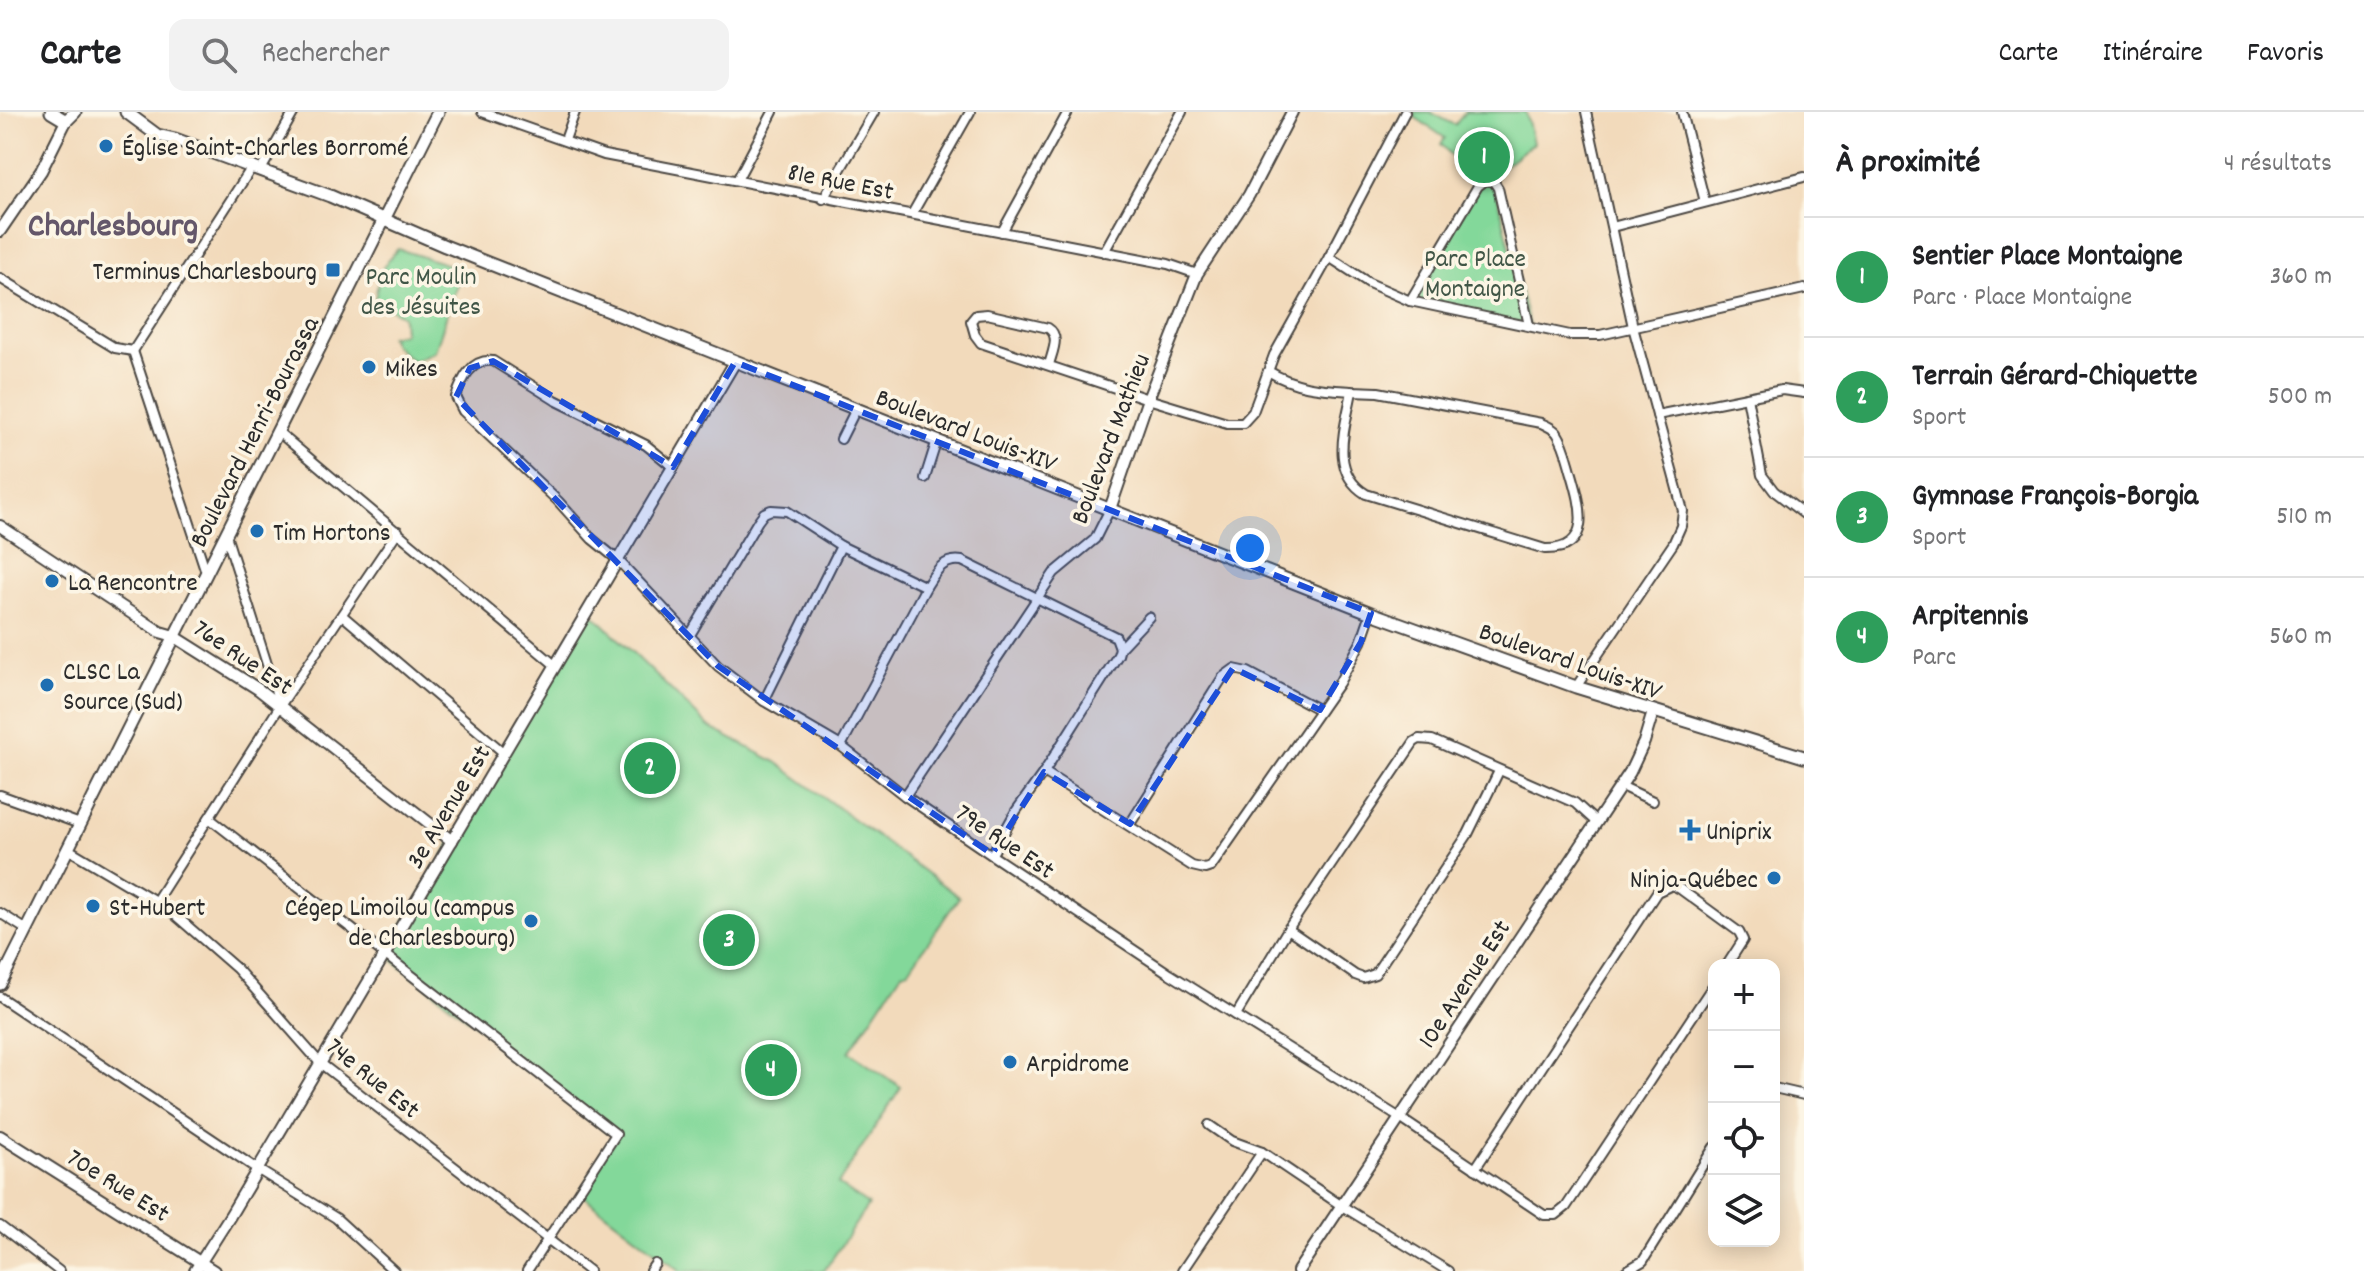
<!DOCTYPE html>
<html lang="fr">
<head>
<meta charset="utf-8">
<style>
  body { margin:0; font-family:Dekko,sans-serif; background:#f2f2f2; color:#202124 }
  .controls { position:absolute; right:24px; bottom:24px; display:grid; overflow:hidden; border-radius:16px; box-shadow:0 4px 20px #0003 }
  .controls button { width:72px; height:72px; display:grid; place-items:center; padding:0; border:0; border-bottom:2px solid #e0e0e0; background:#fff; color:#202124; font:40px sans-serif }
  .you { position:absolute; left:1250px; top:436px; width:28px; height:28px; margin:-20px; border:6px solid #fff; border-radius:50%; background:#1a73e8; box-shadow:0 0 0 12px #1a73e833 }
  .badge { display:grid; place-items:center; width:52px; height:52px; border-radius:50%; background:#1a73e8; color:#fff; font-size:26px; font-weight:700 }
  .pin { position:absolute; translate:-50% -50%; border:4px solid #fff; box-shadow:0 2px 8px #0006 }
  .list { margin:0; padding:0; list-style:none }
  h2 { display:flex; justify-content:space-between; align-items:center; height:104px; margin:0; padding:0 32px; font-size:34px }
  h2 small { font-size:26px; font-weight:400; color:#757577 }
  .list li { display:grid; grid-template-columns:52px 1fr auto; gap:24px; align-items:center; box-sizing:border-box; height:120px; padding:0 32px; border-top:2px solid #e0e0e0 }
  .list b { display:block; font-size:30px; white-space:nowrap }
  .list p { margin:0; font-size:26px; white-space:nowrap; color:#757577 }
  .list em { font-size:26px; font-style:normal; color:#757577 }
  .icon { flex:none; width:44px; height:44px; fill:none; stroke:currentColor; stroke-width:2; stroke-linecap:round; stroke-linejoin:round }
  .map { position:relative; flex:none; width:1804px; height:1159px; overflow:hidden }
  header { display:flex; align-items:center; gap:48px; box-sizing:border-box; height:112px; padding:0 40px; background:#fff; border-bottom:2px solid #e0e0e0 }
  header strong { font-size:38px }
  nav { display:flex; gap:44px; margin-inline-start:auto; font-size:28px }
  .search { width:560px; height:72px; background:#f2f2f2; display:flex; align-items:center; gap:20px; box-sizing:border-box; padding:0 28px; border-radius:16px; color:#757577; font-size:30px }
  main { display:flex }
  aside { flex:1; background:#fff }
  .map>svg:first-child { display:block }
</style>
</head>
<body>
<header>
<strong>Carte</strong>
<div class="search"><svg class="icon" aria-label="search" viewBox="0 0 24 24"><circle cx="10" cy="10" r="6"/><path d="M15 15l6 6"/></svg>Rechercher</div>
<nav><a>Carte</a><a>Itinéraire</a><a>Favoris</a></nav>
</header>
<main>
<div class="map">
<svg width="1804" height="1159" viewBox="0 0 1804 1159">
  <rect width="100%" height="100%" fill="#fcf5e5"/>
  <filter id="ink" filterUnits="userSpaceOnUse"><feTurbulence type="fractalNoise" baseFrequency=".0125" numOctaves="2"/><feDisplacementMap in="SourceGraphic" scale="16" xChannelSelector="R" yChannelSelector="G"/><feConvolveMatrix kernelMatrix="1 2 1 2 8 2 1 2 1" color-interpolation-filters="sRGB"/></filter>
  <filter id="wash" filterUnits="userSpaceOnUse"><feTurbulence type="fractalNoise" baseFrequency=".006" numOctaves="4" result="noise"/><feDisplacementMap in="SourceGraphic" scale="32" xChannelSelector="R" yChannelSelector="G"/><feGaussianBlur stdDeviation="1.8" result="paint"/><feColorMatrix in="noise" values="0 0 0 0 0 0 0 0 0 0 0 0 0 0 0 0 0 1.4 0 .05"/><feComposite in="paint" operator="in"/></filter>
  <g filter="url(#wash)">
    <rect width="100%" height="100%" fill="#f2dabb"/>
    <g fill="#83d89a" stroke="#578262" stroke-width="2">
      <path d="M 1415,0 L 1430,0 L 1455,13 L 1465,0 L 1526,0 L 1533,31 L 1499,58 L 1494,70 L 1529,213 L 1410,189 L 1478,74 L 1441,32 L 1445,26 L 1413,4 Z"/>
      <path d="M 398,137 L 462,157 L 435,239 L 413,249 L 394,233 L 390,224 L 404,221 L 403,204 L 375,188 C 378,166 381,152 398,137 Z"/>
      <path d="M 589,498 L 709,615 L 776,650 L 959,785 L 909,858 L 902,860 L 849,940 L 901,975 L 838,1072 L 868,1093 L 824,1159 L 681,1159 L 579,1081 L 616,1022 L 385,842 Z"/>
    </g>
  </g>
  <g filter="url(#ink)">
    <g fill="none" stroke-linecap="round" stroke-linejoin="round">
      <defs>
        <g id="minor">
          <path d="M 482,0 L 604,43 L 1168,152 L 1197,162"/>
          <path d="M 1682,0 L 1705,90"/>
          <path d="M 565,28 L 575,0"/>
          <path d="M 261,58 L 294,0"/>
          <path d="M 737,68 L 773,0"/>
          <path d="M 823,87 L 874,0"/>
          <path d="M 912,102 L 970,0"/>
          <path d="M 1612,115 L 1804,65"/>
          <path d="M 1002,120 L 1068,0"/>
          <path d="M 1104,140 L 1182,0"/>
          <path d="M 1329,145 L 1369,171 L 1410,189 L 1570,223 L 1600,223 L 1804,177"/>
          <path d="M 0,166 L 115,236 L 133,239 L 252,55"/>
          <path d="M 1410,189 L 1478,74 L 1486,68 L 1494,70 L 1498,76 L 1529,213"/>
          <path d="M 133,239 L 206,460"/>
          <path d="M 1049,253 C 1052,240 1061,224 1048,216 L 987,202 L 976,203 L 971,209 L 975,223 L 981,231 L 1148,287 L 1227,311 L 1243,311 L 1253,300 L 1274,243 L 1329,145 L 1405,0"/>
          <path d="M 1268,259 C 1296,276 1321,277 1352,279 C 1346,314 1328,359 1366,382 L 1545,437 C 1594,438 1581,393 1572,362 C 1568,349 1565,333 1557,321 C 1553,316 1547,314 1541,311 L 1378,280 L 1352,279"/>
          <path d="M 1747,285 L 1762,363 L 1774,379 L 1804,402"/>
          <path d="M 1657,303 L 1782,278 L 1804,281"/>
          <path d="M 277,319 L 556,554"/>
          <path d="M 841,327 L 856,297"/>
          <path d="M 673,355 L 646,333 L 555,288 L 493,249 C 471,247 462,267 456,285 L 463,299 L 558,389 L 592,427 L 618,448 L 718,554 L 764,589 L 841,634 L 905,684 L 996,746 L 1170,862 L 1400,1006 L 1544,1103 L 1556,1103 L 1566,1095 L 1714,872"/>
          <path d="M 925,366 L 937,328"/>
          <path d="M 226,423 L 280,593"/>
          <path d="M 342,503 L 504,641"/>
          <path d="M 690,523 L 758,409 L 764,401 L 771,398 L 787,399 L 841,434 L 926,475"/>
          <path d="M 1120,536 L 1149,505"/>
          <path d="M 1576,575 L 1673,432 L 1681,414 L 1683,399 L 1633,215 L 1586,0"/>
          <path d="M 764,589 L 841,434"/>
          <path d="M 841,634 L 926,475 C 935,461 942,446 962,449 L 1116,525 L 1120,536 L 1118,543 L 1044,660 L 1016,699 L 992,742"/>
          <path d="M 1044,660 L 1192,754 L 1205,757 L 1211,755 L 1339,571 L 1361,530 L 1371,501"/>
          <path d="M 1621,674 L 1653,689"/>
          <path d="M 0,683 L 80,712"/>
          <path d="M 905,684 L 1054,461 L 1095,427 L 1110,397"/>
          <path d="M 209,706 L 616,1022 L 527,1159"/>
          <path d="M 1130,712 L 1223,565 L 1234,557 L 1248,560 L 1320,598"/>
          <path d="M 68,737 L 167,796 L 237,857 L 320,951 L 589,1159"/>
          <path d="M 156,789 L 280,594 L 398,419"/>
          <path d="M 0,801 L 27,818"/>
          <path d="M 1288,817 L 1355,863 L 1363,866 L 1375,862 L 1468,722 L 1499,659"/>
          <path d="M 0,885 L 257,1057 L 336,1106 L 394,1159"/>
          <path d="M 1236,903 L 1288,817 L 1414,630 L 1419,627 L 1432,628 L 1575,691 L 1596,710"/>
          <path d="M 1774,976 L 1804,983"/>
          <path d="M 1209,1013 L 1232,1029 L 1262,1040 L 1342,1094 L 1448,1159"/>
          <path d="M 1475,1057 L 1657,780 L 1672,773 L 1680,777 L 1739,820 L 1743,828 L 1727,853"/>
          <path d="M 0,1114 L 59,1159"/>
          <path d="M 650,1159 L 655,1152"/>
          <path d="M 1182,1159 L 1262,1040"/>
          <path d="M 1626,1159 L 1643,1149 L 1714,1035"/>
        </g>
        <g id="tertiary">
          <path d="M 0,119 L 41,59 L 66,9"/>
          <path d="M 1110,397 L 1148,287 L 1197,162 L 1249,83 L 1292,0"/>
          <path d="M 0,414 L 160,520 L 174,524 L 258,577 L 452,729"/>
          <path d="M 0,1024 L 214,1159"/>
          <path d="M 195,1159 L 230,1104 L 735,250"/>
          <path d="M 1298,1159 L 1630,660 L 1644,630 L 1653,600"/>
        </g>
        <g id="secondary">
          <path d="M 51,0 L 66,9 L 75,0"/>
          <path d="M 126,0 L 157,23 L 175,27 L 330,84 L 445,134 L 1371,501 L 1576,575 L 1804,645"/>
          <path d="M 0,872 L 438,0"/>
        </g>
      </defs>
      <use href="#minor" stroke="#494541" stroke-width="12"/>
      <use href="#tertiary" stroke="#494541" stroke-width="14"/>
      <use href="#secondary" stroke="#494541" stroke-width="15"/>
      <use href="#minor" stroke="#fff" stroke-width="8"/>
      <use href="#tertiary" stroke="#fff" stroke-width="10"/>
      <use href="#secondary" stroke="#fff" stroke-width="11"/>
    </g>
  </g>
  <path fill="#1d4ed8" fill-opacity="0.2" stroke="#1d4ed8" stroke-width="6" stroke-dasharray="16 10" stroke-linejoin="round" d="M 493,249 L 673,355 L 735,250 L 1371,501 L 1361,530 L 1320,598 L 1233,556 L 1130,712 L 1044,660 L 992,742 L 718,554 L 456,285 L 470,256 Z"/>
  <g fill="#1f6fb2" stroke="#fcf5e5" stroke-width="3">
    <circle cx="106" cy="34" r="8"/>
    <rect x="325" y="150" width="16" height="16" rx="4"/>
    <circle cx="369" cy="255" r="8"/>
    <circle cx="257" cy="419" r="8"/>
    <circle cx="52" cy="469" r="8"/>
    <circle cx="47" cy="573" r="8"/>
    <path d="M1686 706h8v8h8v8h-8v8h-8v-8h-8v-8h8z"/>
    <circle cx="1774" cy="766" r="8"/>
    <circle cx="93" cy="794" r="8"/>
    <circle cx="531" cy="809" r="8"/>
    <circle cx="1010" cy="950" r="8"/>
  </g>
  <g text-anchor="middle" stroke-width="7" stroke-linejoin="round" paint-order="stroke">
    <g font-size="26" fill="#2b2b2b" stroke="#fcf5e5" text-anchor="start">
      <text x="122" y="43">Église Saint-Charles Borromé</text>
      <text x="317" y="167" text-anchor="end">Terminus Charlesbourg</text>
      <text x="385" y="264">Mikes</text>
      <text x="273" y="428">Tim Hortons</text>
      <text x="68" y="478">La Rencontre</text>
      <text x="63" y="567">CLSC La<tspan x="63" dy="30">Source (Sud)</tspan></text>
      <text x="1706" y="727">Uniprix</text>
      <text x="1758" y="775" text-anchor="end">Ninja-Québec</text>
      <text x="109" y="803">St-Hubert</text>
      <text x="515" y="803" text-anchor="end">Cégep Limoilou (campus<tspan x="515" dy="30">de Charlesbourg)</tspan></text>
      <text x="1026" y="959">Arpidrome</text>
    </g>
    <g font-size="26" fill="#2b2b2b" stroke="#fcf5e5">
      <text transform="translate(841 68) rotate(11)" y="9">81e Rue Est</text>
      <text transform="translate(967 317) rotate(21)" y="9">Boulevard Louis-XIV</text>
      <text transform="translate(253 319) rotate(-63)" y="9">Boulevard Henri-Bourassa</text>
      <text transform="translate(1109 326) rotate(-69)" y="9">Boulevard Mathieu</text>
      <text transform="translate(244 544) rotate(34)" y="9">76e Rue Est</text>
      <text transform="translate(1571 548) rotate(19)" y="9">Boulevard Louis-XIV</text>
      <text transform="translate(447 694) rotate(-59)" y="9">3e Avenue Est</text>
      <text transform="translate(1006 728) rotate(34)" y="9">79e Rue Est</text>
      <text transform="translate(1463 871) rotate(-57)" y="9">10e Avenue Est</text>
      <text transform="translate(374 965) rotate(39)" y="9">74e Rue Est</text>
      <text transform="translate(119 1072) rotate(32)" y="9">70e Rue Est</text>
    </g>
    <g font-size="26" fill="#415647" stroke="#fcf5e5">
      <text x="1475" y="154">Parc Place<tspan x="1475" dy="30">Montaigne</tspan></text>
      <text x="421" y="172">Parc Moulin<tspan x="421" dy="30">des Jésuites</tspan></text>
    </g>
    <g font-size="34" font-weight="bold" fill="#64576a" stroke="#fcf5e5">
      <text x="113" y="123">Charlesbourg</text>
    </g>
  </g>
</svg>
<div class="controls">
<button>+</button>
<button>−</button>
<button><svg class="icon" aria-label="locate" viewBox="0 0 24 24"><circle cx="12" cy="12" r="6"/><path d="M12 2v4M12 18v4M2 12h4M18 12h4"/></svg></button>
<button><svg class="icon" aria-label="layers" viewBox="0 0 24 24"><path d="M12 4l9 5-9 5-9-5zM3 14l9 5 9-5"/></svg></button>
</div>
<div class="you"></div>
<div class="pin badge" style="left:1484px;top:45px;background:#2e9e5b">1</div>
<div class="pin badge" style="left:650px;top:656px;background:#2e9e5b">2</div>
<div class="pin badge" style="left:729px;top:828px;background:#2e9e5b">3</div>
<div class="pin badge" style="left:771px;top:958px;background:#2e9e5b">4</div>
</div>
<aside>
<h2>À proximité<small>4 résultats</small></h2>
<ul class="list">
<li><span class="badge" style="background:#2e9e5b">1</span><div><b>Sentier Place Montaigne</b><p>Parc · Place Montaigne</p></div><em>360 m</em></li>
<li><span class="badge" style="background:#2e9e5b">2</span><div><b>Terrain Gérard-Chiquette</b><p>Sport</p></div><em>500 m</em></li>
<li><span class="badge" style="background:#2e9e5b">3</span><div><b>Gymnase François-Borgia</b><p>Sport</p></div><em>510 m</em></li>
<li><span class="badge" style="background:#2e9e5b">4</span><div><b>Arpitennis</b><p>Parc</p></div><em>560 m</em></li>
</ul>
</aside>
</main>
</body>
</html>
